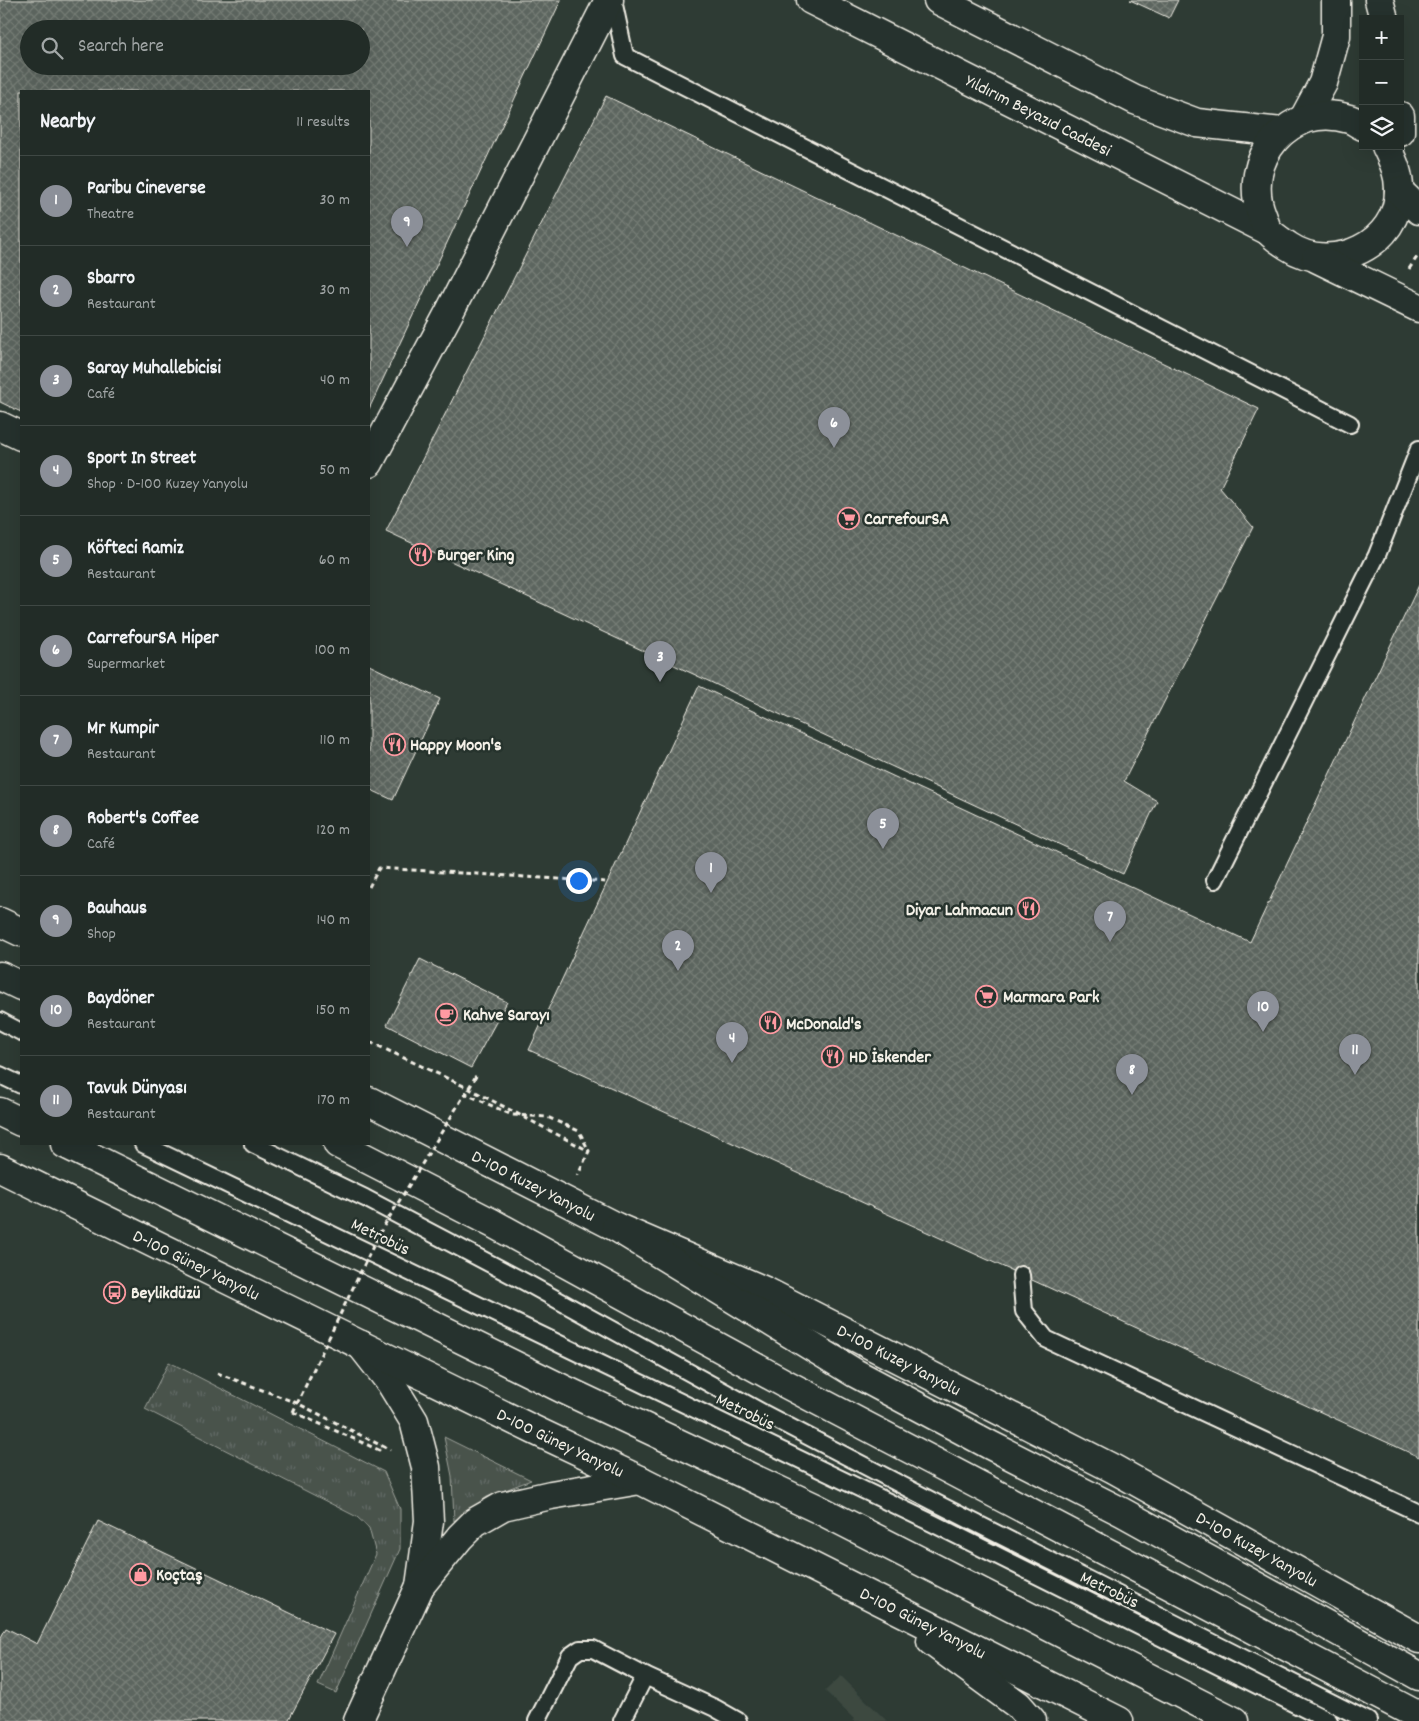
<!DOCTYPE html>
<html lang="en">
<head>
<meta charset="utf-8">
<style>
  body { margin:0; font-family:Dekko,sans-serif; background:#2e3833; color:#f1f3f6 }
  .controls { position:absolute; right:15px; top:15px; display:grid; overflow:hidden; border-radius:0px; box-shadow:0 5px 20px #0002 }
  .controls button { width:45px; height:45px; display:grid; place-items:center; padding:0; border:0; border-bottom:1px solid #3f4844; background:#222c27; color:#f1f3f6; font:25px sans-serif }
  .you { position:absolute; left:578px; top:880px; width:18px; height:18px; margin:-12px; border:4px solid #fff; border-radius:50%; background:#1a73e8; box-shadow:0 0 0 8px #1a73e833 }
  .badge { display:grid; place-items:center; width:32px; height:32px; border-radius:50%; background:#8c9099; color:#fff; font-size:16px; font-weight:700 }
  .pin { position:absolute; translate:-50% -41px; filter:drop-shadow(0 1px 2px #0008) }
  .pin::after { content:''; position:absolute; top:26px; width:18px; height:15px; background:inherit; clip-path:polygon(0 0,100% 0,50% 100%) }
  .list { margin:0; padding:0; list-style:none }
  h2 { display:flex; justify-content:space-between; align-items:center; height:65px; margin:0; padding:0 20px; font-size:21px }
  h2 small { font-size:16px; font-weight:400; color:#a2a7a7 }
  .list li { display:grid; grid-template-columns:32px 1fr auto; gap:15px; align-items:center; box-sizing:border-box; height:90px; padding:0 20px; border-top:1px solid #3f4844 }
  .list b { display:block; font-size:19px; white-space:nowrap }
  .list p { margin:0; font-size:16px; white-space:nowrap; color:#a2a7a7 }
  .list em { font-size:16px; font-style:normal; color:#a2a7a7 }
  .icon { flex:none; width:28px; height:28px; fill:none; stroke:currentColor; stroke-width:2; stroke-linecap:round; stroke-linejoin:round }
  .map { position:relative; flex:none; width:1419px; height:1721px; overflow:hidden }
  .search { position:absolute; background:#222c27; box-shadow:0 5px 20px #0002; left:20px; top:20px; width:350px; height:55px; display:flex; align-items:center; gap:12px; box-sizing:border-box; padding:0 18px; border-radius:28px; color:#a2a7a7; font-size:19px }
  .panel { position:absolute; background:#222c27; box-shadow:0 5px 20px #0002; left:20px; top:90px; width:350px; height:1055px; border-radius:0px }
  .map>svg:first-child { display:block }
</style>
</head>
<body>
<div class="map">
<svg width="1419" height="1721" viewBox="0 0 1419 1721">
  <defs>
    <pattern id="grass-tufts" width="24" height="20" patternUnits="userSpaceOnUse" patternTransform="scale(1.25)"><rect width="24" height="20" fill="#48524c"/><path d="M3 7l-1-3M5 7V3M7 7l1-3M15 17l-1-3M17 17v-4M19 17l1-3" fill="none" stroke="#636b66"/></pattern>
    <pattern id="building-cross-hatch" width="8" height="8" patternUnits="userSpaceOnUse" patternTransform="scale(1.25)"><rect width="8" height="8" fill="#5c655e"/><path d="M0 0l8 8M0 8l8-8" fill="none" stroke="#747c75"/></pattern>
  </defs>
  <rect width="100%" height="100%" fill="#2e3b34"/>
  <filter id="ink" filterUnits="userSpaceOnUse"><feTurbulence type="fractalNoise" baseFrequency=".02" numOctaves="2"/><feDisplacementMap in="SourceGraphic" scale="10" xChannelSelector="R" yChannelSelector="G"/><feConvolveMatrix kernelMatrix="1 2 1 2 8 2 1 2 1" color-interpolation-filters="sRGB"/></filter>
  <g filter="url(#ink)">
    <path fill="#3c4841" d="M 841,1676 L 887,1721 L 852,1721 L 854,1719 L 825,1691 Z"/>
    <g fill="url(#grass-tufts)" stroke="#9ea29a">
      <path d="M 169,1362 L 384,1472 L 400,1509 L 400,1549 L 336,1693 L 318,1685 L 376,1554 L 369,1528 L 357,1517 L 145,1409 Z"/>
      <path d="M 444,1437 L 531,1480 L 487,1497 L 454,1521 L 452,1476 Z"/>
    </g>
    <g fill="url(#building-cross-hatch)" stroke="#f4f1e8" fill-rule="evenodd">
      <path d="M 0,0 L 561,0 L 369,409 L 369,91 L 21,91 L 21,412 L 0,402 ZM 29,29 L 361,29 L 361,66 L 29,66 Z"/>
      <path d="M 1130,0 L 1178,0 L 1169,18 Z"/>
      <path d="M 606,96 L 1259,409 L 1220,488 L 1253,527 L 1124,781 L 1157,801 L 1123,874 L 386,531 Z"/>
      <path d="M 1419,585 L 1419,1457 L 529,1050 L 699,686 L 1250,942 Z"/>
      <path d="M 369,665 L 440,699 L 393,800 L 369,789 Z"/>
      <path d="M 420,959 L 507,1002 L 471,1068 L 387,1025 Z"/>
      <path d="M 98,1521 L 334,1634 L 288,1721 L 0,1721 L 0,1639 L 6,1628 L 37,1644 Z"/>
    </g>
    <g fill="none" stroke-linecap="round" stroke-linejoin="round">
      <defs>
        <g id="lane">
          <path d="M 613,0 L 625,56 L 1350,424"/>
          <path d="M 1215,880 L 1377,555 L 1419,449"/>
          <path d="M 0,1021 L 21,1032"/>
          <path d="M 0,1075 L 21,1085"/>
          <path d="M 143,1144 L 932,1523 L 1329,1721"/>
          <path d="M 253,1144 L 365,1198 L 525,1282 L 763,1413 L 940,1505 L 1368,1721"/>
          <path d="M 1021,1275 L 1024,1311 L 1046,1339 L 1419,1513"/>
          <path d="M 537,1721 L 570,1656 L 580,1649 L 593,1649 L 645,1676 L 715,1708 L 738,1721"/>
          <path d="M 622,1721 L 645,1676"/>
        </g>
        <path id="street" d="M 369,463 L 449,313 L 609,0"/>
        <g id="secondary">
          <path id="s1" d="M 811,0 L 1267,230"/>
          <path d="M 938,0 L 1135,100 L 1197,123 L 1282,132"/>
          <path d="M 1379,0 L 1384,19"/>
          <path d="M 1400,116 L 1400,132"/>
          <path d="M 1303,120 L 1323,83 L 1336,36 L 1336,0"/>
          <path d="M 1363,126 C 1358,124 1354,120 1349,119 C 1290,100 1240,160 1262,215 C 1264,220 1265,225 1267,229 C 1272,236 1281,241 1288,246 C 1332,276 1400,244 1399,189 C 1399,173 1393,161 1386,146"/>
          <path d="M 1399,191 L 1419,210"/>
          <path d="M 1316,258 L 1419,308"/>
          <path d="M 0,426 L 21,436"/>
          <path d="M 361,1345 L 390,1382 L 414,1421 L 426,1467 L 429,1521 L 420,1586"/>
          <path d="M 358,1721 L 420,1586 L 460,1537 L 475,1522 L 503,1506 L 551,1495 L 640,1480"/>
        </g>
        <g id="primary">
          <path d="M 0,922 L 21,932"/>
          <path id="s2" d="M 369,1101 L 616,1227 L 765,1291 L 1114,1469 L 1419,1639"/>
          <path id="s3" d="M 0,1168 L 534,1430 L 640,1480 L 1119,1721"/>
          <path d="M 931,1641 L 1018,1705 L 1032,1721"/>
        </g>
        <g id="highway">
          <path d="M 0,976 L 21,986"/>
          <path d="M 0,1112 L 21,1122"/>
          <path d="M 65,1144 L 563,1389 L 816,1508 L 1234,1721"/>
          <path d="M 338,1144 L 492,1223 L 786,1384 L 1419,1716"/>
          <path d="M 616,1227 L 855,1373 L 990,1445 L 1122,1512 L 1419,1676"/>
        </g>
      </defs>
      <use href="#lane" stroke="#f4f1e8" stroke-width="20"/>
      <use href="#street" stroke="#f4f1e8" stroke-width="31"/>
      <use href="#secondary" stroke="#f4f1e8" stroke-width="31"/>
      <use href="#primary" stroke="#f4f1e8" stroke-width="31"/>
      <use href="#highway" stroke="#f4f1e8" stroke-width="31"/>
      <g stroke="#f4f1e8" stroke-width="3" stroke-dasharray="5 4" stroke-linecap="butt">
        <path d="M 1409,269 L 1419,254"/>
        <path d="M 369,887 L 379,868 L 607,882"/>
        <path d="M 370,1042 L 468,1088"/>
        <path d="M 476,1076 L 466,1094 L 512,1115 L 547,1117 L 579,1131 L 589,1151 L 578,1175"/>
        <path d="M 217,1373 L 297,1403 L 390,1450"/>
        <path d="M 293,1412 L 379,1450 L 381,1445"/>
      </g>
      <use href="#lane" stroke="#26332d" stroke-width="16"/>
      <use href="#street" stroke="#26332d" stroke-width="28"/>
      <use href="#secondary" stroke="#26332d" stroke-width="28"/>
      <use href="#primary" stroke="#26332d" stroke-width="28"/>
      <use href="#highway" stroke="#26332d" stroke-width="28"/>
      <g stroke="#f4f1e8" stroke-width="3" stroke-dasharray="5 4" stroke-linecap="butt">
        <path d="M 468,1088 L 589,1151"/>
        <path d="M 293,1412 L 379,1234 L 476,1076"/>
      </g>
    </g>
  </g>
  <defs>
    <symbol id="supermarket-ring" viewBox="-11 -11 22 22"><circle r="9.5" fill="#26332d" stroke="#ff9aa2" stroke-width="1.5"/><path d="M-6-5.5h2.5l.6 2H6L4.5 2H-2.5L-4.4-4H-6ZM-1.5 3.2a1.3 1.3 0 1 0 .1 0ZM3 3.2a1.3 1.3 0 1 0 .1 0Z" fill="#ff9aa2"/></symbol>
    <symbol id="restaurant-ring" viewBox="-11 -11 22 22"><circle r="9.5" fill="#26332d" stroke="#ff9aa2" stroke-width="1.5"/><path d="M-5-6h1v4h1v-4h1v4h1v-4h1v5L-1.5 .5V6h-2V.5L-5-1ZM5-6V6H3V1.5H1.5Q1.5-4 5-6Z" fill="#ff9aa2"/></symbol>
    <symbol id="cafe-ring" viewBox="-11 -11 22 22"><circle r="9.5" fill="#26332d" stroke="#ff9aa2" stroke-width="1.5"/><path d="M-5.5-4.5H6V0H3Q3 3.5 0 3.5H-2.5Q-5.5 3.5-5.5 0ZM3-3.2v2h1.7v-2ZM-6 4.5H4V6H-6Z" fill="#ff9aa2"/></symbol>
    <symbol id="bus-ring" viewBox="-11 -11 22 22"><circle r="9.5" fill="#26332d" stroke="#ff9aa2" stroke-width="1.5"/><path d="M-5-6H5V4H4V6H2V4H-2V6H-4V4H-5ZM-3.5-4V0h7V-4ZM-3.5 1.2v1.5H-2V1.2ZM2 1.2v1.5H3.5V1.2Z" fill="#ff9aa2"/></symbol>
    <symbol id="shop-ring" viewBox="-11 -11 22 22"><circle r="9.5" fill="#26332d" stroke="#ff9aa2" stroke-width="1.5"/><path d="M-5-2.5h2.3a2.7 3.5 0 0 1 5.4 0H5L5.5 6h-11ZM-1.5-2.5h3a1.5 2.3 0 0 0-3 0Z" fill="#ff9aa2"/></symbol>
  </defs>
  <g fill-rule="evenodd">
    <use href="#supermarket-ring" x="836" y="506" width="25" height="25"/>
    <use href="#restaurant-ring" x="408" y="542" width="25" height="25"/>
    <use href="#restaurant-ring" x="382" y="732" width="25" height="25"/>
    <use href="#restaurant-ring" x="1016" y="896" width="25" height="25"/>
    <use href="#supermarket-ring" x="974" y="984" width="25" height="25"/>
    <use href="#cafe-ring" x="434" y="1002" width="25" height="25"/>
    <use href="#restaurant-ring" x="758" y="1010" width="25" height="25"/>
    <use href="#restaurant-ring" x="820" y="1044" width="25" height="25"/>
    <use href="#bus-ring" x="102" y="1280" width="25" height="25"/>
    <use href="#shop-ring" x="128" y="1562" width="25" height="25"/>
  </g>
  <g text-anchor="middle" stroke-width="5" stroke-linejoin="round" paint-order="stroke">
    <g font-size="18" fill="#f4f1e8" stroke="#26332d">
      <text dy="6" stroke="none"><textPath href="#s1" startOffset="255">Yıldırım Beyazıd Caddesi</textPath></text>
      <text dy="6" stroke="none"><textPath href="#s2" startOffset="185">D-100 Kuzey Yanyolu</textPath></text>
      <text transform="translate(381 1236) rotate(26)" y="6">Metrobüs</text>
      <text dy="6" stroke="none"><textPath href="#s3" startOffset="219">D-100 Güney Yanyolu</textPath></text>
      <text dy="6" stroke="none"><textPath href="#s2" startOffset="590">D-100 Kuzey Yanyolu</textPath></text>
      <text transform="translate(746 1411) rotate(26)" y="6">Metrobüs</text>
      <text dy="6" stroke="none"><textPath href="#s3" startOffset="624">D-100 Güney Yanyolu</textPath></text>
      <text dy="6" stroke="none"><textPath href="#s2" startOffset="995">D-100 Kuzey Yanyolu</textPath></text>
      <text transform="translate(1110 1589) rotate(26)" y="6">Metrobüs</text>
      <text dy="6" stroke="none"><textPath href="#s3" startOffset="1029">D-100 Güney Yanyolu</textPath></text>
    </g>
    <g font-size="18" font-weight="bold" fill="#f4f1e8" stroke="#26332d" text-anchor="start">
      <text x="864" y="524">CarrefourSA</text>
      <text x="437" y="560">Burger King</text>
      <text x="410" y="750">Happy Moon's</text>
      <text x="1013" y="915" text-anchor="end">Diyar Lahmacun</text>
      <text x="1003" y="1002">Marmara Park</text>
      <text x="463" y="1020">Kahve Sarayı</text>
      <text x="786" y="1029">McDonald's</text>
      <text x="849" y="1062">HD İskender</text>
      <text x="131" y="1298">Beylikdüzü</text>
      <text x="156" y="1580">Koçtaş</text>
    </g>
  </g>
</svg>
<div class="controls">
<button>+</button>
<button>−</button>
<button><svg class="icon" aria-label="layers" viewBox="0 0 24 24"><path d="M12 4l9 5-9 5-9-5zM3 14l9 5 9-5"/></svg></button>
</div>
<div class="you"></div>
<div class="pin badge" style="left:711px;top:893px">1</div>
<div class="pin badge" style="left:678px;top:971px">2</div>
<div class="pin badge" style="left:660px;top:682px">3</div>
<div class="pin badge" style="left:732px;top:1063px">4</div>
<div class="pin badge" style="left:883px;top:849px">5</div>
<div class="pin badge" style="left:834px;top:448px">6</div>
<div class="pin badge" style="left:1110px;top:942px">7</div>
<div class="pin badge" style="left:1132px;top:1095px">8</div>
<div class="pin badge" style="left:407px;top:247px">9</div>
<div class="pin badge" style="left:1263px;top:1032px">10</div>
<div class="pin badge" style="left:1355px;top:1075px">11</div>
<div class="search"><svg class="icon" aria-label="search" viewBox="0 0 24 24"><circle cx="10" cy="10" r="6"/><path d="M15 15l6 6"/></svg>Search here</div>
<section class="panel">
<h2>Nearby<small>11 results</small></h2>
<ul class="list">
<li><span class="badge">1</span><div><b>Paribu Cineverse</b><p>Theatre</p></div><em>30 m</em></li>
<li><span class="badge">2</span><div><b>Sbarro</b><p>Restaurant</p></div><em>30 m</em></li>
<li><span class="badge">3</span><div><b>Saray Muhallebicisi</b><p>Café</p></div><em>40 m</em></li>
<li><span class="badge">4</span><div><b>Sport In Street</b><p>Shop · D-100 Kuzey Yanyolu</p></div><em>50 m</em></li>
<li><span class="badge">5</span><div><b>Köfteci Ramiz</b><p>Restaurant</p></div><em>60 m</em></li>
<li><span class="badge">6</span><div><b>CarrefourSA Hiper</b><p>Supermarket</p></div><em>100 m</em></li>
<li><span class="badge">7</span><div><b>Mr Kumpir</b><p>Restaurant</p></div><em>110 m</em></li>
<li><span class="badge">8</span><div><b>Robert's Coffee</b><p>Café</p></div><em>120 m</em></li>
<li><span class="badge">9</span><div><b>Bauhaus</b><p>Shop</p></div><em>140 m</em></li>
<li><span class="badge">10</span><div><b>Baydöner</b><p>Restaurant</p></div><em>150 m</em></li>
<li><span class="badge">11</span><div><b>Tavuk Dünyası</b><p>Restaurant</p></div><em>170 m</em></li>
</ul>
</section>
</div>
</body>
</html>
